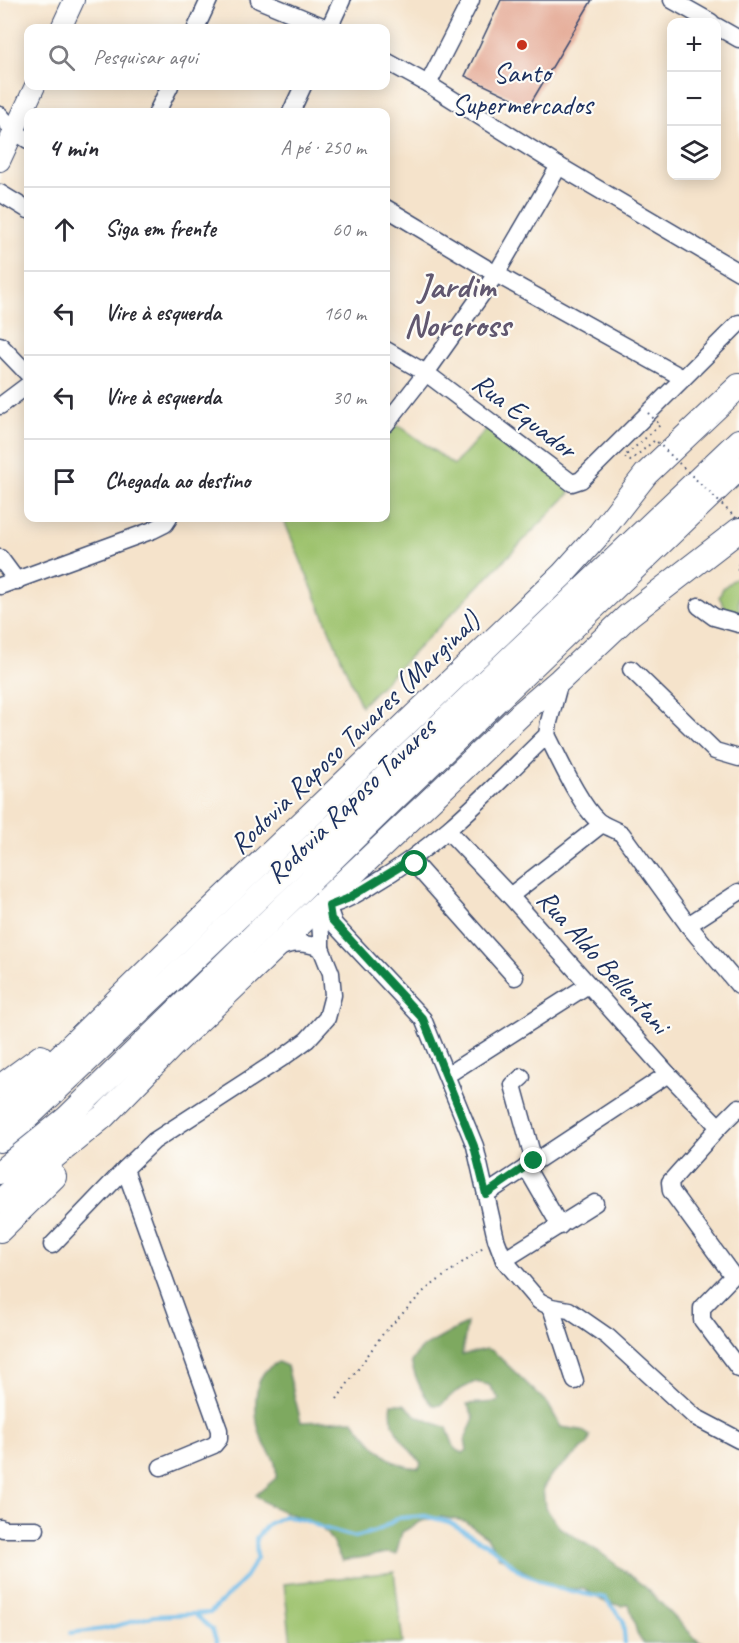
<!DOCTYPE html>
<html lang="pt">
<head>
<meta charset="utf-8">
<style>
  body { margin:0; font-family:Caveat,sans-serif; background:#f2f2f3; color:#2b2b33 }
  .controls { position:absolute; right:18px; top:18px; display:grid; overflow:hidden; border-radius:12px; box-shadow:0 3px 15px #0003 }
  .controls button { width:54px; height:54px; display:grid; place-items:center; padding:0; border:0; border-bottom:2px solid #e1e1e2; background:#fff; color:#2b2b33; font:30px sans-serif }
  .stop { position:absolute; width:18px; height:18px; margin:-14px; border:4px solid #0b8043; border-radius:50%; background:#fff }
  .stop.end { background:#0b8043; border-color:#fff; box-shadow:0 2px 6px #0008 }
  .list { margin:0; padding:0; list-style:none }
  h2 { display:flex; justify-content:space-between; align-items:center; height:78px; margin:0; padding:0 24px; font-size:26px }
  h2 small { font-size:20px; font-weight:400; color:#7c7c81 }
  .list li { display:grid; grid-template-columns:39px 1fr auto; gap:18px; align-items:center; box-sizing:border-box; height:84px; padding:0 24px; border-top:2px solid #e1e1e2 }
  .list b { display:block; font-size:22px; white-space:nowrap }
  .list em { font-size:20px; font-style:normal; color:#7c7c81 }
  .icon { flex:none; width:33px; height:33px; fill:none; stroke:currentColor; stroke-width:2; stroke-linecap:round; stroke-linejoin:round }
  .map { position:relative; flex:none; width:739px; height:1643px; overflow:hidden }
  .search { position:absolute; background:#fff; box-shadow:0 3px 15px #0003; left:24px; top:24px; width:366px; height:66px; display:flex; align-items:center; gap:15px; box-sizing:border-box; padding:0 21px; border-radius:12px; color:#7c7c81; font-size:22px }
  .panel { position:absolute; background:#fff; box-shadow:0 3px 15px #0003; left:24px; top:108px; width:366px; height:414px; border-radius:12px }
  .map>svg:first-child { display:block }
</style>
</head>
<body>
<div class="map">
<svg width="739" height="1643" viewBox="0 0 739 1643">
  <rect width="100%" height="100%" fill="#fdfcf7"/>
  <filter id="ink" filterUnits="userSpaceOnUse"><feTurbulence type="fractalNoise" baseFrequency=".0167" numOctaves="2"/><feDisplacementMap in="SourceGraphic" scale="12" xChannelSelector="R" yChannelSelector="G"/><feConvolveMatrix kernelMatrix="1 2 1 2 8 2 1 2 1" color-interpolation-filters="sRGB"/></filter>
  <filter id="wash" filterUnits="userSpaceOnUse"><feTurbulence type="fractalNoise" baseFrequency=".008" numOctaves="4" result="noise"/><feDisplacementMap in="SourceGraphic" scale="24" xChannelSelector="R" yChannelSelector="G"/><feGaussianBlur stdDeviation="1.35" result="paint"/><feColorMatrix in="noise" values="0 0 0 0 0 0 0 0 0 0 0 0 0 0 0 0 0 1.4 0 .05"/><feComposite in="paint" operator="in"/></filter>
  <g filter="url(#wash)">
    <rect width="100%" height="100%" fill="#f5e3cb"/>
    <g fill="#9ec36e" stroke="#5c7966" stroke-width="1.5">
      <path d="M 395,426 L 401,427 L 454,465 L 489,426 L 565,482 L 570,493 L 361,706 L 283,518 L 386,518 L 386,436 Z"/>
      <path d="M 739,575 L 739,613 L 726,609 L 719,597 L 723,588 Z"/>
      <path d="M 394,1572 L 403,1643 L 291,1643 L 284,1584 Z"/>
    </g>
    <path fill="#7ea961" stroke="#4c6c60" stroke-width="1.5" d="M 467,1323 L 462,1355 L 486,1349 L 493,1351 L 548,1404 L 561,1427 L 581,1430 L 590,1436 L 588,1444 L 551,1475 L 543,1488 L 545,1507 L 559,1527 L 601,1553 L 645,1587 L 699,1642 L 705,1643 L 643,1643 L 637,1633 L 629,1604 L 622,1606 L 603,1601 L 584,1589 L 560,1589 L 541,1581 L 499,1557 L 487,1537 L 464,1521 L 441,1517 L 422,1521 L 402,1532 L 396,1554 L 387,1553 L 342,1561 C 337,1552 331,1536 322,1529 C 303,1514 273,1513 256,1495 L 276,1478 C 277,1455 270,1458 262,1439 C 254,1421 252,1386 266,1370 C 269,1367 275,1364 278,1362 L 287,1366 L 301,1422 L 353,1420 C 372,1442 387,1468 419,1468 L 421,1463 C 407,1446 387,1428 392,1404 L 404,1404 L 417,1416 L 447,1428 L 455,1449 L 463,1453 L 467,1450 L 465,1439 L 474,1418 L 467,1404 L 497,1402 L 499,1399 L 489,1385 L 475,1382 L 455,1392 L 441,1405 L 433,1405 C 422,1395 415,1376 411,1362 L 420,1349 Z"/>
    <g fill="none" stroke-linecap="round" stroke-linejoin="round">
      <g stroke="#6fbce9" stroke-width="4">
        <path d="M 194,1614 L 212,1629 L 217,1643"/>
        <path d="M 70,1633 L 104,1629 L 154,1616 L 210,1613 L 244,1579 L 257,1558 L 256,1538 L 268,1524 L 284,1516 L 304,1520 L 323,1528 L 355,1537 L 379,1530 L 398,1518 L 425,1516 L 449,1522 L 491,1547 L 521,1572 L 556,1588 L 605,1598 L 623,1620 L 625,1643"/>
      </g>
    </g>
    <g id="blocks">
      <path fill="#e3a590" d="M 501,0 L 592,0 L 529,106 L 465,76 Z"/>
    </g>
  </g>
  <g filter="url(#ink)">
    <use href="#blocks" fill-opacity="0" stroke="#3c4a6e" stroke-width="1.5"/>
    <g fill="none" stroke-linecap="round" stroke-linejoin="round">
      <defs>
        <g id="minor">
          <path d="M 259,0 L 327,28"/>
          <path d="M 672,0 L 711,22"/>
          <path d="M 716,26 L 739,39"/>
          <path d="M 196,28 L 209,0"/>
          <path d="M 329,28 L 342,0"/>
          <path d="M 386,61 L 428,84 L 559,166 L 739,272"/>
          <path d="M 428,84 L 471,0"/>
          <path d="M 157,112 L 170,86"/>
          <path d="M 291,112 L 303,86"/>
          <path d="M 0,115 L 14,131 L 28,140"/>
          <path d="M 0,193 L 28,210"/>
          <path d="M 386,208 L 496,274 L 683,378"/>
          <path d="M 0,345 L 28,374"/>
          <path d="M 386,350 L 426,373 L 572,483 L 581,480 L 739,323"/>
          <path d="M 0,406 L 28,385"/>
          <path d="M 386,424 L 426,373 L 496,274 L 559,166"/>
          <path d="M 0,558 L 17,581"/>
          <path d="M 0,586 L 153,530 L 165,524 L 169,518"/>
          <path d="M 699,606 L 714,617 L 739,624"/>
          <path d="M 631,669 L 715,751 L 739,758"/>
          <path d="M 547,735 C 559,758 579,804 598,821 C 604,826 615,829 622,834 L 688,925 L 739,986"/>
          <path d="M 448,831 L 510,896 L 668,1074 L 719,1127"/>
          <path d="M 411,860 L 515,977"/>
          <path d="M 330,896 L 329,910 L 334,924 L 423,1019 L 475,1146 L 496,1239 L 504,1260 L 539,1301 L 551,1307 L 569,1310 L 608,1337 L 695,1417 L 739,1440"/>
          <path d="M 510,896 L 602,824"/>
          <path d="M 688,925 L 739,892"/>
          <path d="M 321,936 L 319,907 C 340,905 355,895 373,884 C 440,845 492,788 547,735 L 549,722 L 560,681"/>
          <path d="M 278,949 C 292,941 306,943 321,948 L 321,938"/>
          <path d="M 447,1075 L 588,985"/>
          <path d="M 522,1077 L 513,1085 L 534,1161"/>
          <path d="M 739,1107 L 719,1127 L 670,1182 L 671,1191 L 733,1276 L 702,1308 L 702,1320 L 739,1369"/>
          <path d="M 526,1167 L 560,1226"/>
          <path d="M 486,1194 L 668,1074"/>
          <path d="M 52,1245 L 125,1169"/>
          <path d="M 504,1260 L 595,1203"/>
          <path d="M 551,1307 L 575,1381"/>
          <path d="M 161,1467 L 214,1445 L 219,1439 L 219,1430 L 125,1169 L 154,1141 L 285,1056 L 307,1040 L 327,1018 L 333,995 L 331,973 L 321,948"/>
          <path d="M 0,1527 L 3,1529 L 36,1529"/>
        </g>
        <g id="major">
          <path d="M 61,28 L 74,0"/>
          <path d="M 0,161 L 35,86"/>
        </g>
        <g id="highway">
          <path d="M 0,1087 L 41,1057"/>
          <path d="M 0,1113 C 65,1054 126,990 190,930 C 313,811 437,693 562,575 L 600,533 L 646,474 L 739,386"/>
          <path d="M 0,1140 L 20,1124 L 739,441"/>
          <path d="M 0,1172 L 67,1118 L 396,797 L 739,468"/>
          <path d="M 0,1201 L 104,1116 L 174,1044 L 524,711 L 560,680 L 629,615 L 739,530"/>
          <path d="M 0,1230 L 54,1177"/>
        </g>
      </defs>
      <use href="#minor" stroke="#3c4a6e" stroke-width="19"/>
      <use href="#major" stroke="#3c4a6e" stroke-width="22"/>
      <use href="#highway" stroke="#3c4a6e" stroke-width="26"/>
      <g stroke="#3c4a6e" stroke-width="2" stroke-dasharray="1.5 4.5" stroke-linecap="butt">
        <path d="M 739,564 L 736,567 L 739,570"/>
        <path d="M 337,1399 L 382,1335 L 424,1291 L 483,1247"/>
      </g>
      <use href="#minor" stroke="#fff" stroke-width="16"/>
      <use href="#major" stroke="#fff" stroke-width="20"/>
      <use href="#highway" stroke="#fff" stroke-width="24"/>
      <path stroke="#3c4a6e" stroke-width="2" stroke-dasharray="1.5 4.5" stroke-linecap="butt" d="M 648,413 L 660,425 L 624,457 L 630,461 L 655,440 L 739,521"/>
    </g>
  </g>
  <g fill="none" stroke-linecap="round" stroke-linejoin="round" filter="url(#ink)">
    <path stroke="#0b8043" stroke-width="8" d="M 415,864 L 411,860 L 347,899 L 329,906 L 331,919 L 423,1019 L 474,1146 L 486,1194 L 534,1161"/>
  </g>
  <circle fill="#c8321e" stroke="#fdfcf7" stroke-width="2" cx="522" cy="45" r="6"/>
  <g text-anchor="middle" stroke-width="4.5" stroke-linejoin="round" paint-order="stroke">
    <g font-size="28" fill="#1b2f5e" stroke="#fdfcf7">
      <text x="522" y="82">Santo<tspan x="522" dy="32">Supermercados</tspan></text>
    </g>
    <g font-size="28" fill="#1b2f5e" stroke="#fdfcf7">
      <text transform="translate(525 415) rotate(37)" y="10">Rua Equador</text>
      <text transform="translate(354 732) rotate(-44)" y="10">Rodovia Raposo Tavares (Marginal)</text>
      <text transform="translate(350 800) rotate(-44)" y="10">Rodovia Raposo Tavares</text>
      <text transform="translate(604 961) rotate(48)" y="10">Rua Aldo Bellentani</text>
    </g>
    <g font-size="34" font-weight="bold" fill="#615870" stroke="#fdfcf7">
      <text x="457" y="297">Jardim<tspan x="457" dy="39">Norcross</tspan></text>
    </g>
  </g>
</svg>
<div class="controls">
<button>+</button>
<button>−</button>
<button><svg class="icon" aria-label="layers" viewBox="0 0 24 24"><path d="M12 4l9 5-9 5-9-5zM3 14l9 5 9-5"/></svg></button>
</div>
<div class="stop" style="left:415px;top:864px"></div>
<div class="stop end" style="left:534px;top:1161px"></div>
<div class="search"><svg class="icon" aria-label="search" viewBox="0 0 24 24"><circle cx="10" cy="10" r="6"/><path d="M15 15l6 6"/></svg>Pesquisar aqui</div>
<section class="panel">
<h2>4 min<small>A pé · 250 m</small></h2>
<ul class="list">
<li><svg class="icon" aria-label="ahead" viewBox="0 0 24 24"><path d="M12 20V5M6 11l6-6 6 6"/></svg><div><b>Siga em frente</b></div><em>60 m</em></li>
<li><svg class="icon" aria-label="left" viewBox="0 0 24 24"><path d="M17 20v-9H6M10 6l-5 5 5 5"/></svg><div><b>Vire à esquerda</b></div><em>160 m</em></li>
<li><svg class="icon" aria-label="left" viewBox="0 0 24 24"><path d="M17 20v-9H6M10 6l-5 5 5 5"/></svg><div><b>Vire à esquerda</b></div><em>30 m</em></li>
<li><svg class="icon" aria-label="arrive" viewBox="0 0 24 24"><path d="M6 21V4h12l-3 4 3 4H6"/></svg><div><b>Chegada ao destino</b></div></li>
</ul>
</section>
</div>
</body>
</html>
